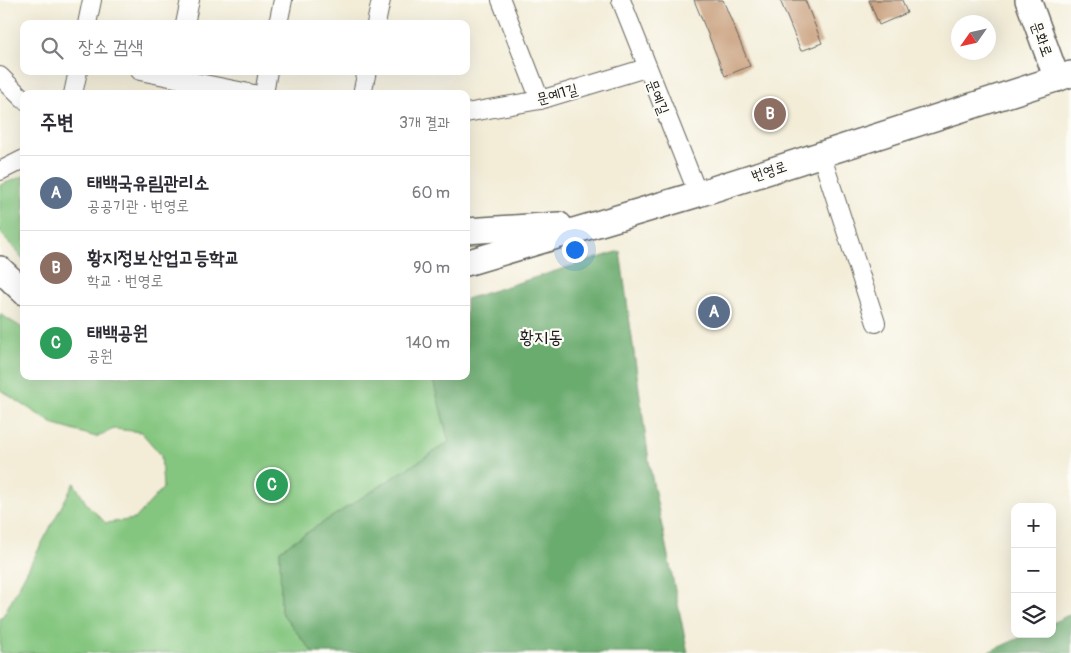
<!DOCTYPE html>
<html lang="ko">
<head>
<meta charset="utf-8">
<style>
  body { margin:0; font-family:Pangolin,"Poor Story",sans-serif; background:#f7f7f7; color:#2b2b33 }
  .controls { position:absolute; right:15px; bottom:15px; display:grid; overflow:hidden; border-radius:10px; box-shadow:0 5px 20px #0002 }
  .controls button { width:45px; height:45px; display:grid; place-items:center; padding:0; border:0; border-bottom:1px solid #e1e1e2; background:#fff; color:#2b2b33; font:25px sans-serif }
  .compass { position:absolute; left:951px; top:15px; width:45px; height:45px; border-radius:50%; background:#fff; box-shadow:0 5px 20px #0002; rotate:236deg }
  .you { position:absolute; left:574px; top:249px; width:18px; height:18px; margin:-12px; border:4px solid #fff; border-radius:50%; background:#1a73e8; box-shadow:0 0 0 8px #1a73e833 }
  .badge { display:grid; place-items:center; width:32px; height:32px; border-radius:50%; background:#b5179e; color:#fff; font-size:16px; font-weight:700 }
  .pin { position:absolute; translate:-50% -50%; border:2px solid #fff; box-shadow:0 1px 5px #0006 }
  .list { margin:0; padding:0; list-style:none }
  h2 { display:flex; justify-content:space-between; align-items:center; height:65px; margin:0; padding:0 20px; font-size:21px }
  h2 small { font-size:16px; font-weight:400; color:#7c7c81 }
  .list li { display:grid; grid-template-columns:32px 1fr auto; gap:15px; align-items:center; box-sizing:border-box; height:75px; padding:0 20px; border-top:1px solid #e1e1e2 }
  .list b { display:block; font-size:19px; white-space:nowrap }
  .list p { margin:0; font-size:16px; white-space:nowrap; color:#7c7c81 }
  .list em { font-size:16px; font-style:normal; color:#7c7c81 }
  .icon { flex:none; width:28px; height:28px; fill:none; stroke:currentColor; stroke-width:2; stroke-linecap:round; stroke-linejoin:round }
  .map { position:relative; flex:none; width:1071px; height:653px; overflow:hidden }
  .search { position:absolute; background:#fff; box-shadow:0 5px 20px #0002; left:20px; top:20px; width:450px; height:55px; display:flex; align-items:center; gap:12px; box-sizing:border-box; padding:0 18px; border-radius:10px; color:#7c7c81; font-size:19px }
  .panel { position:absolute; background:#fff; box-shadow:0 5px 20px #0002; left:20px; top:90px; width:450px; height:290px; border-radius:10px }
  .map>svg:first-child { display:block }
</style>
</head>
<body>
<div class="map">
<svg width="1071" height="653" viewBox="0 0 1071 653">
  <rect width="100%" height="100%" fill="#fdfcf7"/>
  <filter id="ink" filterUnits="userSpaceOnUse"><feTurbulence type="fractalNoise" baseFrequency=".02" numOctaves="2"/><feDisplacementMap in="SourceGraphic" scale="10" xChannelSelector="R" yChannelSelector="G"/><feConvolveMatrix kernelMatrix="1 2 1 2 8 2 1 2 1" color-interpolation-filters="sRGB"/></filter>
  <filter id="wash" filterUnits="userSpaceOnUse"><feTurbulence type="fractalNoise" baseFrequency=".0096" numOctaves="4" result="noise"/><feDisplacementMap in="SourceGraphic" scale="20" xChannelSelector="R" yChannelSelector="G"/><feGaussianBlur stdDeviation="1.12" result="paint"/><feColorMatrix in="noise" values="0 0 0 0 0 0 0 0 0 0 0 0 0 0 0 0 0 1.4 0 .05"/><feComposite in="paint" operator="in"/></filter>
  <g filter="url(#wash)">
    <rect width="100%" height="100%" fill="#f3edd8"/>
    <g fill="#84c67f" stroke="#50714e">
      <path d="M 24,176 L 24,260 L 0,232 L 0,185 Z"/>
      <path d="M 0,314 L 24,329 L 24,376 L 432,376 L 449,442 L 280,550 L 281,612 L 313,653 L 0,653 L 0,617 L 3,616 L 74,483 L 86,503 L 106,523 L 135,519 L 163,488 L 161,455 L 141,432 L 114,429 L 96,437 L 55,425 L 0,390 Z"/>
    </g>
    <g fill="#6bab6e" stroke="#446445">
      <path d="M 620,251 L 650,468 L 688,653 L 313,653 L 281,612 L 280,550 L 449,442 L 432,376 L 466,376 L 466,299 Z"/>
      <path d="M 1071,614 L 1071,653 L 986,653 L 1028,634 L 1052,634 L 1052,623 Z"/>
    </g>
    <g id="blocks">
      <g fill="#caa280">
        <path d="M 694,0 L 723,0 L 750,66 L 725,76 Z"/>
        <path d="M 780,0 L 805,0 L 822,43 L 801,51 Z"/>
        <path d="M 869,0 L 902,0 L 907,13 L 879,25 Z"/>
      </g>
    </g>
  </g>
  <g filter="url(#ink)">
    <use href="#blocks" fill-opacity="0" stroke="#67655e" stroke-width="1"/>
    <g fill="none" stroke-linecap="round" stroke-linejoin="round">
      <defs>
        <g id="street">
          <path d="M 501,0 L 540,100"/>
          <path d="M 621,0 L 698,194"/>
          <path d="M 87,24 L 92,0"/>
          <path d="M 185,24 L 190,0"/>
          <path d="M 278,24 L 283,0"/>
          <path d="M 376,24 L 381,0"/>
          <path d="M 140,71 L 254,94"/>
          <path d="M 0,76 L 24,100"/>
          <path d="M 73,94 L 78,71"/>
          <path d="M 264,94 L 268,71"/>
          <path d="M 362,94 L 367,71"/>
          <path d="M 466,113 L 540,100 L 646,68"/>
          <path d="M 821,154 L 876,323"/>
          <path d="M 0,171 L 24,159"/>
        </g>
        <g id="secondary">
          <path d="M 1028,0 L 1057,79"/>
          <path d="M 466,231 L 559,225"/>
          <path d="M 466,263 L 698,194 L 1071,74"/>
          <path d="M 0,269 L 24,292"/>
        </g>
      </defs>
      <use href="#street" stroke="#67655e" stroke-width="20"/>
      <use href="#secondary" stroke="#67655e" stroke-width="28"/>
      <use href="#street" stroke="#fff" stroke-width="18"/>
      <use href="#secondary" stroke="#fff" stroke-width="25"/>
    </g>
  </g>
  <g text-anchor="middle" stroke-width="4.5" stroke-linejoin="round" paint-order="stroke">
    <g font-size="15" fill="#1c1c1c" stroke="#fdfcf7">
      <text transform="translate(1042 39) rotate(70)" y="5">문화로</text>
      <text transform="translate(557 94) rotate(-15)" y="5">문예1길</text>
      <text transform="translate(658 97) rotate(68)" y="5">문예길</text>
      <text transform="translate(769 171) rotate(-18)" y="5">번영로</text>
    </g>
    <g font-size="18" fill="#1c1c1c" stroke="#fdfcf7">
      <text x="541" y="343">황지동</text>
    </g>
  </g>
</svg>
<div class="controls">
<button>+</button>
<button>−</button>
<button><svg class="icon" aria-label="layers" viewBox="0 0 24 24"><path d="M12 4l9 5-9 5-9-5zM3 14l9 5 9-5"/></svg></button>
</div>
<svg class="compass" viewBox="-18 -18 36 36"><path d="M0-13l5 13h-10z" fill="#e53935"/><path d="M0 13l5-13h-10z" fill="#7c7c81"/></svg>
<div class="you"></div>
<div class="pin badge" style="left:714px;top:312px;background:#5c6f8a">A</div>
<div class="pin badge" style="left:770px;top:114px;background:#8d6e63">B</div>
<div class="pin badge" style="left:272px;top:485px;background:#2e9e5b">C</div>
<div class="search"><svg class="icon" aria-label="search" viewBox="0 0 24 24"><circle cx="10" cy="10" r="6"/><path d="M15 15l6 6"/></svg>장소 검색</div>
<section class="panel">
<h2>주변<small>3개 결과</small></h2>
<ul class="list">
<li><span class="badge" style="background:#5c6f8a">A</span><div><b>태백국유림관리소</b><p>공공기관 · 번영로</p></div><em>60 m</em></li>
<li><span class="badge" style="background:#8d6e63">B</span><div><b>황지정보산업고등학교</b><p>학교 · 번영로</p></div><em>90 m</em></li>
<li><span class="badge" style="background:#2e9e5b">C</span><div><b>태백공원</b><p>공원</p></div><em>140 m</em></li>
</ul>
</section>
</div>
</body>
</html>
